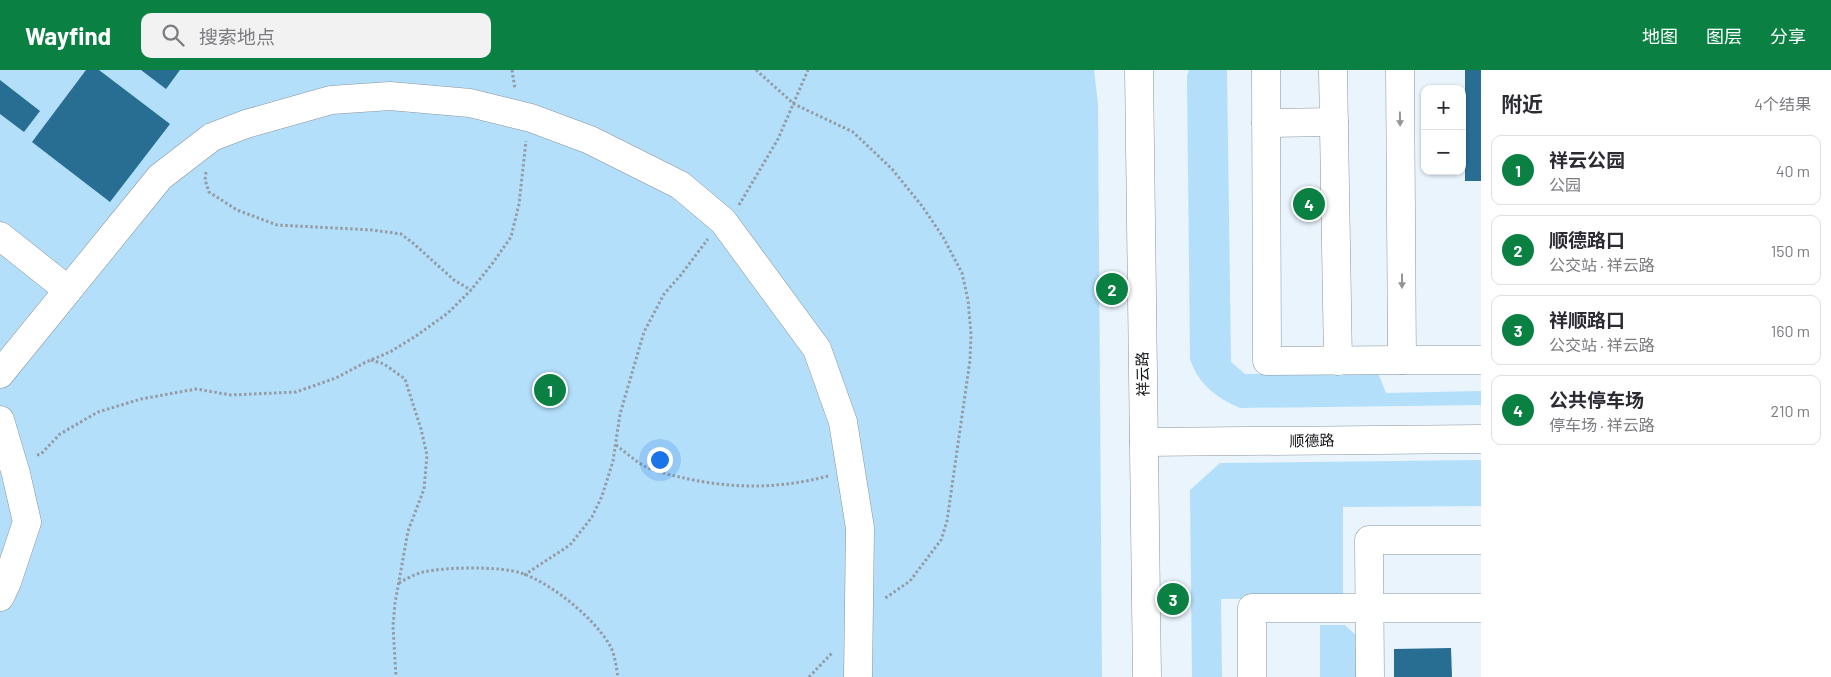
<!DOCTYPE html>
<html lang="zh">
<head>
<meta charset="utf-8">
<style>
  body { margin:0; font-family:Barlow,"Noto Sans SC",sans-serif; background:#f2f2f3; color:#2b2b33 }
  .controls { position:absolute; right:15px; top:15px; display:grid; overflow:hidden; border-radius:10px; box-shadow:0 1px 4px #0004 }
  .controls button { width:45px; height:45px; display:grid; place-items:center; padding:0; border:0; border-bottom:1px solid #e1e1e2; background:#fff; color:#2b2b33; font:25px sans-serif }
  .you { position:absolute; left:659px; top:389px; width:18px; height:18px; margin:-12px; border:4px solid #fff; border-radius:50%; background:#1a73e8; box-shadow:0 0 0 8px #1a73e833 }
  .badge { display:grid; place-items:center; width:32px; height:32px; border-radius:50%; background:#0b8043; color:#fff; font-size:16px; font-weight:700 }
  .pin { position:absolute; translate:-50% -50%; border:2px solid #fff; box-shadow:0 1px 5px #0006 }
  .list { margin:0; padding:0; list-style:none }
  h2 { display:flex; justify-content:space-between; align-items:center; height:65px; margin:0; padding:0 20px; font-size:21px }
  h2 small { font-size:16px; font-weight:400; color:#7c7c81 }
  .list li { display:grid; grid-template-columns:32px 1fr auto; gap:15px; align-items:center; box-sizing:border-box; height:70px; margin:0 10px 10px; padding:0 10px; border:1px solid #e1e1e2; border-radius:10px }
  .list b { display:block; font-size:19px; white-space:nowrap }
  .list p { margin:0; font-size:16px; white-space:nowrap; color:#7c7c81 }
  .list em { font-size:16px; font-style:normal; color:#7c7c81 }
  .icon { flex:none; width:28px; height:28px; fill:none; stroke:currentColor; stroke-width:2; stroke-linecap:round; stroke-linejoin:round }
  .map { position:relative; flex:none; width:1481px; height:607px; overflow:hidden }
  header { display:flex; align-items:center; gap:30px; box-sizing:border-box; height:70px; padding:0 25px; background:#0b8043; color:#fff }
  header strong { font-size:24px }
  nav { display:flex; gap:28px; margin-inline-start:auto; font-size:18px }
  .search { width:350px; height:45px; background:#f2f2f3; display:flex; align-items:center; gap:12px; box-sizing:border-box; padding:0 18px; border-radius:10px; color:#7c7c81; font-size:19px }
  main { display:flex }
  aside { flex:1; background:#fff }
  .map>svg:first-child { display:block }
</style>
</head>
<body>
<header>
<strong>Wayfind</strong>
<div class="search"><svg class="icon" aria-label="search" viewBox="0 0 24 24"><circle cx="10" cy="10" r="6"/><path d="M15 15l6 6"/></svg>搜索地点</div>
<nav><a>地图</a><a>图层</a><a>分享</a></nav>
</header>
<main>
<div class="map">
<svg width="1481" height="607" viewBox="0 0 1481 607">
  <rect width="100%" height="100%" fill="#e9f4fc"/>
  <g fill="#b3dffb">
    <path d="M 0,0 L 1094,0 L 1098,34 L 1102,607 L 0,607 Z"/>
    <path d="M 1189,0 L 1227,0 L 1231,292 L 1245,304 L 1378,303 L 1386,323 L 1481,321 L 1481,335 L 1240,338 C 1217,328 1198,314 1190,289 L 1187,6 Z"/>
    <path d="M 1481,390 L 1481,436 L 1343,437 L 1343,527 L 1221,529 L 1222,607 L 1192,607 L 1190,420 L 1220,393 Z"/>
    <path d="M 1320,555 L 1345,555 L 1361,570 L 1362,607 L 1320,607 Z"/>
  </g>
  <g fill="#286d92">
    <path d="M 86,0 L 99,0 L 170,54 L 110,132 L 32,72 Z"/>
    <path d="M 141,0 L 180,0 L 166,19 Z"/>
    <rect x="1465" y="0" width="16" height="111"/>
    <path d="M 0,10 L 40,41 L 24,62 L 0,44 Z"/>
    <path d="M 1451,578 L 1452,607 L 1394,607 L 1394,579 Z"/>
  </g>
  <g fill="none" stroke-linecap="round" stroke-linejoin="round">
    <defs>
      <g id="minor">
        <path d="M 1266,0 L 1267,291 L 1402,290"/>
        <path d="M 1333,0 L 1338,291"/>
        <path d="M 1400,0 L 1402,290 L 1481,290"/>
        <path d="M 1266,53 L 1334,52"/>
        <path d="M 0,166 L 68,220"/>
        <path d="M 0,304 L 160,107 L 212,67 L 246,54 L 331,30 L 390,26 L 470,33 L 531,48 L 590,70 L 680,115 L 723,151 L 817,279 L 843,352 L 860,458 L 858,607"/>
        <path d="M 0,350 L 16,404 L 27,452 L 7,512 L 0,527"/>
        <path d="M 1144,372 L 1481,369"/>
        <path d="M 1252,607 L 1252,538 L 1481,538"/>
        <path d="M 1370,607 L 1369,470 L 1481,470"/>
      </g>
      <path id="major" d="M 1139,0 L 1147,607"/>
    </defs>
    <use href="#minor" stroke="#8a949b" stroke-width="29"/>
    <use href="#major" stroke="#8a949b" stroke-width="29"/>
    <g stroke="#949ca2" stroke-width="3" stroke-dasharray="2.5 2.5" stroke-linecap="butt">
      <path d="M 512,0 L 515,19"/>
      <path d="M 756,0 L 794,34 L 853,62 L 892,99 L 922,136 L 943,167 L 962,203 L 968,230 L 971,264 L 970,290 L 947,451 L 941,470 L 910,511 L 884,529"/>
      <path d="M 206,102 L 205,110 L 209,122 L 237,140 L 277,155 L 372,160 L 401,164 L 413,173 L 454,210 L 471,220"/>
      <path d="M 739,135 L 778,69 L 808,0"/>
      <path d="M 371,290 L 384,294 L 405,309 L 421,359 L 427,385 L 424,419 L 408,461 L 395,533 L 393,556 L 396,607"/>
      <path d="M 616,375 C 625,382 634,390 644,396 C 656,402 671,405 684,408 C 733,419 779,419 828,406"/>
      <path d="M 37,385 L 41,384 L 60,364 L 98,342 L 141,329 L 196,319 L 231,325 L 296,322 L 336,308 L 366,292 L 390,282 L 416,266 L 448,243 L 471,220 L 492,194 L 511,167 L 519,134 L 526,71"/>
      <path d="M 524,505 L 570,475 L 592,447 L 602,426 L 613,391 L 620,344 L 644,262 L 664,224 L 680,206 L 708,169"/>
      <path d="M 399,513 C 406,509 415,504 423,502 C 445,497 500,496 521,503 C 551,513 593,547 609,574 C 615,583 616,597 618,607"/>
      <path d="M 809,607 L 833,582"/>
    </g>
    <use href="#minor" stroke="#fff" stroke-width="28"/>
    <use href="#major" stroke="#fff" stroke-width="28"/>
  </g>
  <defs><path id="oneway-solid" d="M-6-.8H1V-3.2L6.5 0L1 3.2V.8H-6Z" transform="scale(1.25)"/></defs>
  <g fill="#939596">
    <use href="#oneway-solid" transform="translate(1400 49) rotate(89)"/>
    <use href="#oneway-solid" transform="translate(1402 211) rotate(90)"/>
  </g>
  <g text-anchor="middle" stroke-width="4.5" stroke-linejoin="round" paint-order="stroke">
    <g font-size="15" fill="#101316" stroke="#fff">
      <text transform="translate(1143 304) rotate(-91)" y="5">祥云路</text>
      <text transform="translate(1312 371) rotate(-1)" y="5">顺德路</text>
    </g>
  </g>
</svg>
<div class="controls">
<button>+</button>
<button>−</button>
</div>
<div class="you"></div>
<div class="pin badge" style="left:550px;top:320px">1</div>
<div class="pin badge" style="left:1112px;top:219px">2</div>
<div class="pin badge" style="left:1173px;top:529px">3</div>
<div class="pin badge" style="left:1309px;top:134px">4</div>
</div>
<aside>
<h2>附近<small>4个结果</small></h2>
<ul class="list">
<li><span class="badge">1</span><div><b>祥云公园</b><p>公园</p></div><em>40 m</em></li>
<li><span class="badge">2</span><div><b>顺德路口</b><p>公交站 · 祥云路</p></div><em>150 m</em></li>
<li><span class="badge">3</span><div><b>祥顺路口</b><p>公交站 · 祥云路</p></div><em>160 m</em></li>
<li><span class="badge">4</span><div><b>公共停车场</b><p>停车场 · 祥云路</p></div><em>210 m</em></li>
</ul>
</aside>
</main>
</body>
</html>
